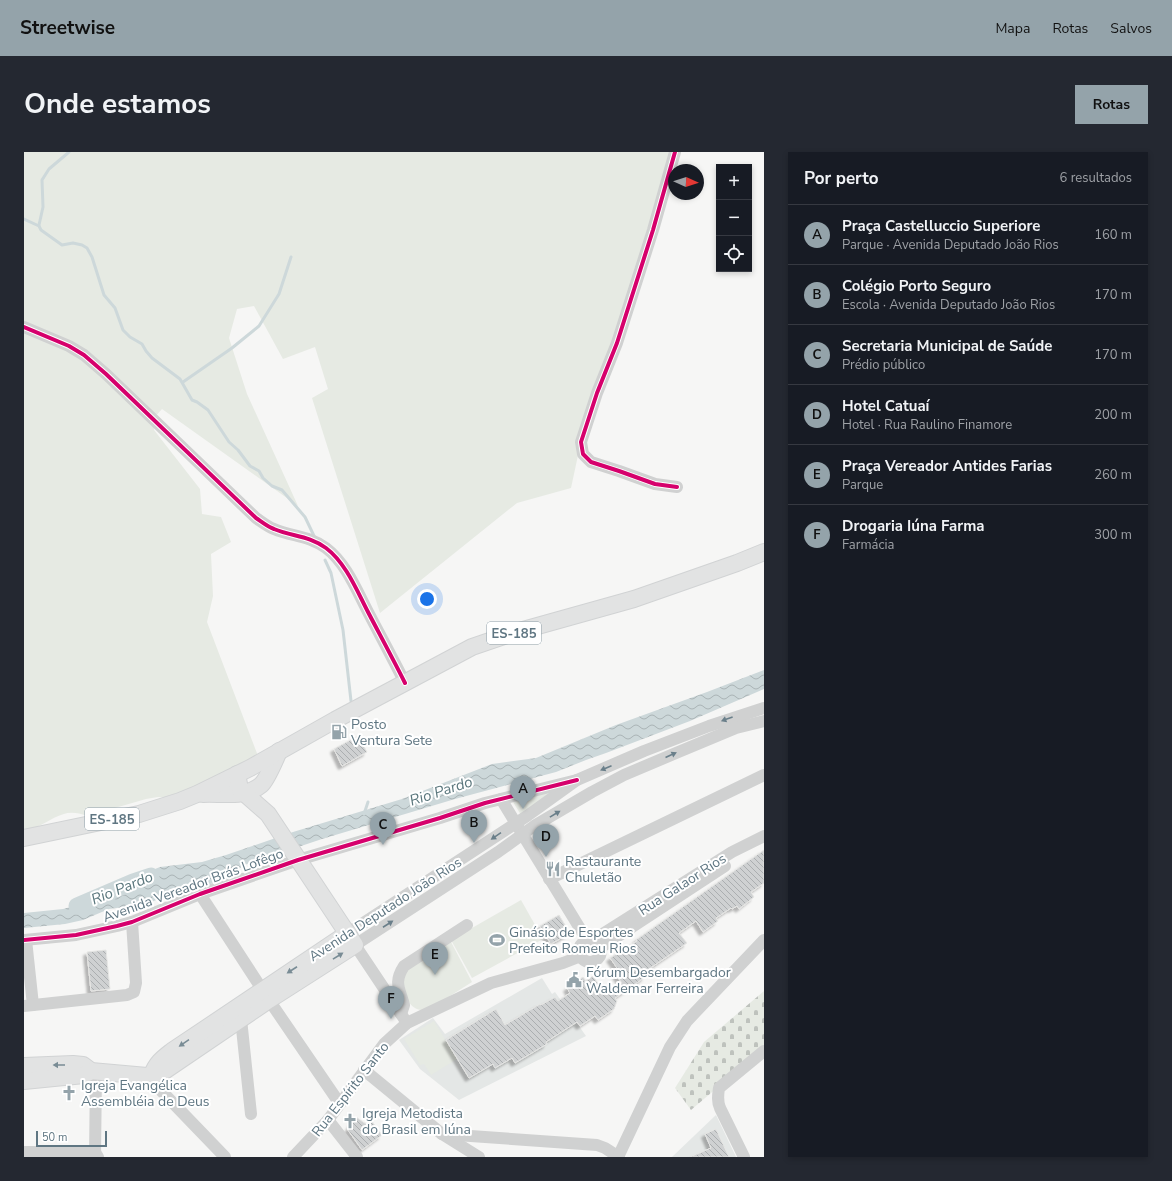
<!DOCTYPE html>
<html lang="pt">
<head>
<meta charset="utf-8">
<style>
  body { margin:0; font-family:"Nunito Sans",sans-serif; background:#242831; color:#f1f3f6 }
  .controls { position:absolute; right:12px; top:12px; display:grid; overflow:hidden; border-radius:0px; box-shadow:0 2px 6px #0003 }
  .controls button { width:36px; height:36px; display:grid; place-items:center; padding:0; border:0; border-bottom:1px solid #363941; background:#171b24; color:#f1f3f6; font:20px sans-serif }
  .compass { position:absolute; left:644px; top:12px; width:36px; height:36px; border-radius:50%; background:#171b24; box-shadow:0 2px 6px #0003; rotate:93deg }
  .scale { position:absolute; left:12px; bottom:10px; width:71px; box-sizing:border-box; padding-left:4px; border:2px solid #5f7682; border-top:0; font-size:11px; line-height:14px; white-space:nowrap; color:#5f7682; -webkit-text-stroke:3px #fff; paint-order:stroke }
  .you { position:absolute; left:403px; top:447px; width:14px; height:14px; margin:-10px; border:3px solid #fff; border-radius:50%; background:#1a73e8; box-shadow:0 0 0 6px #1a73e833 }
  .badge { display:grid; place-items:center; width:26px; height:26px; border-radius:50%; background:#94a3aa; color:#111; font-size:13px; font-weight:700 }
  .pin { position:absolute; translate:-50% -33px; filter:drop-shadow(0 1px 2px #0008) }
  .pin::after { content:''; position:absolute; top:21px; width:14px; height:12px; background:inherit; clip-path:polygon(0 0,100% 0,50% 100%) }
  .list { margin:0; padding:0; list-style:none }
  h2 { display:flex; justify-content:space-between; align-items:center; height:52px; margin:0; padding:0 16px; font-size:17px }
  h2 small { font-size:13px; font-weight:400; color:#9ea1a6 }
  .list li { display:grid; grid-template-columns:26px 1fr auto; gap:12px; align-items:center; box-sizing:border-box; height:60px; padding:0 16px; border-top:1px solid #363941 }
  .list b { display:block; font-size:15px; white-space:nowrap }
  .list p { margin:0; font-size:13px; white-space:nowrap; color:#9ea1a6 }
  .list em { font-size:13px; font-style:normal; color:#9ea1a6 }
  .icon { flex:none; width:22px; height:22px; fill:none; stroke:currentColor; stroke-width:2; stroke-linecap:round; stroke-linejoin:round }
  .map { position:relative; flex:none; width:740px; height:1005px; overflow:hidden; border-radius:0px }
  header { display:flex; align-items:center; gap:24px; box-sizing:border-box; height:56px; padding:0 20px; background:#94a3aa; color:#111 }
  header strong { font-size:19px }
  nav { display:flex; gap:22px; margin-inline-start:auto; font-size:14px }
  .intro { display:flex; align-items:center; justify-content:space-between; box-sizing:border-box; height:96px; padding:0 24px }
  h1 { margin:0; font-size:28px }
  .button { padding:10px 18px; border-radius:0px; background:#94a3aa; color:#111; font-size:14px; font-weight:700 }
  main { display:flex; gap:24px; padding:0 24px }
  aside { flex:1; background:#171b24; border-radius:0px; box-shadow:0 2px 6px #0003 }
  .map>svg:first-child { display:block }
</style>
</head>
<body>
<header>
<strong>Streetwise</strong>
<nav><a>Mapa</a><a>Rotas</a><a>Salvos</a></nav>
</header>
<div class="intro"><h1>Onde estamos</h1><a class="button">Rotas</a></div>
<main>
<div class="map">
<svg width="740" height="1005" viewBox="0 0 740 1005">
  <defs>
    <pattern id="cemetery-stones" width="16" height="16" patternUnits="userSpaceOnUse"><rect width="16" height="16" fill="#e6eae3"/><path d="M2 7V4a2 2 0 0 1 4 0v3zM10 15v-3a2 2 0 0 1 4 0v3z" fill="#bec2bd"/></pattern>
    <pattern id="water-waves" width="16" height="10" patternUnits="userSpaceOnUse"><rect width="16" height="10" fill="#cdd8da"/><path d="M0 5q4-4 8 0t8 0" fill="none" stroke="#aab4b6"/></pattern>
    <pattern id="building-back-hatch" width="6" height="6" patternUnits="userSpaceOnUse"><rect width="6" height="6" fill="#cfd1d2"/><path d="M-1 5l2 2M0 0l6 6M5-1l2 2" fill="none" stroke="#abaeb0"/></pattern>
    <filter id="shadow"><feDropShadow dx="-3.5" dy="3.5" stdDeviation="1" flood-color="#0004"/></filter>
  </defs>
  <rect width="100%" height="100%" fill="#f6f6f5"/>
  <g fill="#e4e7e6">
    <path d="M 518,826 L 528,842 L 531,840 L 562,884 L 435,948 L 396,917 L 375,888 L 409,866 L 421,882 Z"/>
    <path d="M 692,963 L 712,1005 L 648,1005 Z"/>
  </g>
  <g fill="#e6eae3">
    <path d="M 0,0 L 652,0 L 556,294 L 547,336 L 493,351 L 356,461 L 288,246 L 304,237 L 291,195 L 259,207 L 230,154 L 213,157 L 205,186 L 223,242 L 274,354 L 138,257 L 130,266 L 130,278 L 176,337 L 178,362 L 197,365 L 207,390 L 187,402 L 189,444 L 183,470 L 234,604 L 149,646 L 134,645 L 122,647 L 63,664 C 40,655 32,667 12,675 C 9,676 4,677 0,678 Z"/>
    <path d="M 530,639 L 497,663 L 489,650 Z"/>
    <path d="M 497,748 L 519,787 L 448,826 L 427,788 Z"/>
    <path d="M 427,790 L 448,830 L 404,858 C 387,860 385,849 377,837 L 379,821 Z"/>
    <path d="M 410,869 L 433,907 L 407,923 L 400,912 L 396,913 L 380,887 Z"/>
  </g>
  <path fill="url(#cemetery-stones)" d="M 740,839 L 740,896 L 667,958 L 651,936 L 680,890 Z"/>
  <path fill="url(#water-waves)" d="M 740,518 L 740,537 L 666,569 L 582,601 L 562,608 L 532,620 L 431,647 L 298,687 L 223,712 L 183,734 L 135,747 L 122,752 L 85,757 L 59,768 L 41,772 L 0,776 L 0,761 L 39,757 L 54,753 L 98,736 L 121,721 L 136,715 L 178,710 L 202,703 L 269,680 L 378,647 L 468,612 L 512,606 L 592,573 L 683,540 Z"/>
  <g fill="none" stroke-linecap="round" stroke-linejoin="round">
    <g stroke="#cdd8da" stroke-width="3">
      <path d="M 0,67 L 15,74 L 17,78 L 38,93 L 49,91 L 58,93 L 63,96 L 68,105 L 80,143 L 91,156 L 99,178 L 106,185 L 118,192 L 122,199 L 128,206 L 156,227 L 168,248 L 173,250 L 184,258 L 205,290 L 214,298 L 226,314 L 235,319 L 239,326 L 248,334 L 258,338 L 281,365 L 291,386"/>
      <path d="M 15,73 L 19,55 L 18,28 L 25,17 L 45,0"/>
      <path d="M 159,230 L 208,196 L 235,174 L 255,142 L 267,105"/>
      <path d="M 301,408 L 307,421 L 319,478 L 327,549"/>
      <path d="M 340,662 L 344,650"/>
    </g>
    <path stroke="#cdd8da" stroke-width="17" d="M 53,754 L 109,730 L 127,724"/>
  </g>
  <g fill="url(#building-back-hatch)" stroke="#e6e6e4" filter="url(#shadow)">
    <path d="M 334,584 L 343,600 L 318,614 L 310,597 Z"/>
    <path d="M 740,698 L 740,731 L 727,740 L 730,745 L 715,757 L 713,754 L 708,757 L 707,756 L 692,766 L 694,769 L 679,780 L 672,769 L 655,781 L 663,791 L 619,821 L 621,825 L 591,846 L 593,849 L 590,857 L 574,868 L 571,864 L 556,874 L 553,870 L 522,890 L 523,892 L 491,911 L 488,906 L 471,916 L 469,912 L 445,926 L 422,888 L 472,857 L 481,873 L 516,852 L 517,853 L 531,845 L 534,849 L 546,841 L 543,836 L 559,825 L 562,829 L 569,824 L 581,842 L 598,831 L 592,823 L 596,820 L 586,806 L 613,789 L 612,788 Z"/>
    <path d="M 535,763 L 546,781 L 527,792 L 516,774 Z"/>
    <path d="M 82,798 L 86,837 L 67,839 L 63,800 Z"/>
    <path d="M 332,965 L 342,972 L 347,968 L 358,983 L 338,998 L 324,978 Z"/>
    <path d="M 692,977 L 705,1005 L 666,1005 L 687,996 L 681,982 Z"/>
  </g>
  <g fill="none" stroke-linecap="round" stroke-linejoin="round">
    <defs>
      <g id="major">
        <path d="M 179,642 C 198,641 222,646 237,633 C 243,628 252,606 255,599"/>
        <path d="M 0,686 L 115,662 L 156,649 L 173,642 L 226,616 L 311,568 L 448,495 L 492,480 L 610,447 L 713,411 L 740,400"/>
        <path d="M 0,914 L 49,912 L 59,913 L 67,919 L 123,924 L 135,921 L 142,918 L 245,848 L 331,793 L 244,662 L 220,641 L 216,637 L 213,622"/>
        <path d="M 128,923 C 132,911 139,906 148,899 L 324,781"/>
        <path d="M 0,929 L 60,923 L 67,919"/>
      </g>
    </defs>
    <use href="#major" stroke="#d1d3d4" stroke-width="18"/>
    <g stroke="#d0d1d1" stroke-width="12">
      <path d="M 651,0 L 629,78 L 593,191 L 573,241 L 557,290 L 559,302 L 567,310 L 595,319 L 631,332 L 653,335"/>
      <path d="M 0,175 L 45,194 L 60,203 L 82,222 L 232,366 C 238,370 244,375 250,377 C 269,385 284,383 302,396 C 322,411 333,439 344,460 C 356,483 369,507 381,531"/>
      <path d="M 477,647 L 563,788"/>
      <path d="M 525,727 L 740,623"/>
      <path d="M 176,742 L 245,848 L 316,952"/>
      <path d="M 324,781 L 503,664 L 553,628 L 620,599 L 685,574 L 740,556"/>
      <path d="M 0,788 L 52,783 L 93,774 L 108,770 L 176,742 L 274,708 L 416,666 L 461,651 L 553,628"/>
      <path d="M 2,788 L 9,853"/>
      <path d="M 569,788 L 708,700 L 740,684"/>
      <circle cx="566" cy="799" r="11"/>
      <path d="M 576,796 L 701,714"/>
      <path d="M 0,854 L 103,843 L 110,840 L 112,831 L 108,770"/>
      <path d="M 377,862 L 380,853 C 376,837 369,831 380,814 L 443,773"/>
      <path d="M 217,867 L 227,962"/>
      <path d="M 383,871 L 331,793 L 474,700 L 510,674 L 568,640 L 600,623 L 652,601 L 712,576 L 740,569"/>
      <path d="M 340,918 L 418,982 L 455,1005"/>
      <path d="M 123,924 L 201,1005"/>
      <path d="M 304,968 L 333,1005"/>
      <path d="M 418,982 L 573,993 L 581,996 L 595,1005"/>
      <path d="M 0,1000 L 71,1000 L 74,1005"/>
      <path d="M 71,1005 L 72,919"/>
      <path d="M 269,1005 L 304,968 L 360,892 L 383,871 L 467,831 L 539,811 L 557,804"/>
      <path d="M 594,1005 L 646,895 L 663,869 L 740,788"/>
      <path d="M 720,1005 L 696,956 C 693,949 694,943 695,936 L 740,899"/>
    </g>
    <use href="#major" stroke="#e2e3e3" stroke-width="16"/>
    <defs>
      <g id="cycleway">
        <path d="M 651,0 L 629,78 L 593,191 L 573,241 L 557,290 L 559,302 L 567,310 L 595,319 L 631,332 L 653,335"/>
        <path d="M 0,175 L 45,194 L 60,203 L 82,222 L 232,366 C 238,370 244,375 250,377 C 269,385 284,383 302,396 C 322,411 333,439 344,460 C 356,483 369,507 381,531"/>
        <path d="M 0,788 L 52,783 L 93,774 L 108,770 L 176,742 L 274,708 L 416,666 L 461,651 L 553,628"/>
      </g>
    </defs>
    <use href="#cycleway" stroke="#fff" stroke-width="6"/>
    <use href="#cycleway" stroke="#d6006c" stroke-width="4"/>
  </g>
  <defs><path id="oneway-solid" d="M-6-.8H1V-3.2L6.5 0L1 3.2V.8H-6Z"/></defs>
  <g fill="#6a7f8a">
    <use href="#oneway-solid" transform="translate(703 567) rotate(160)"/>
    <use href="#oneway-solid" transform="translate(647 603) rotate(-24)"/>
    <use href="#oneway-solid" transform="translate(582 616) rotate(157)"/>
    <use href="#oneway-solid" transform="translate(531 662) rotate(-31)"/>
    <use href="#oneway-solid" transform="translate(472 684) rotate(146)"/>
    <use href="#oneway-solid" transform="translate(364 772) rotate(-33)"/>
  </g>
  <g fill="#798c95">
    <use href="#oneway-solid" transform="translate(314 804) rotate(-32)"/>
    <use href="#oneway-solid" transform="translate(268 818) rotate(147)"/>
    <use href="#oneway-solid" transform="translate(160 891) rotate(146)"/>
    <use href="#oneway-solid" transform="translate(35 913) rotate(180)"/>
  </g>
  <defs>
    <symbol id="fuel-bare" viewBox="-9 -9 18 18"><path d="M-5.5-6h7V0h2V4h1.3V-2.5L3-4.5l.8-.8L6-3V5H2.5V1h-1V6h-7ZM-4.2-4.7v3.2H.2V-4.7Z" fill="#94a3aa" stroke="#fff" stroke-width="2.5" paint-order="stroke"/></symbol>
    <symbol id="restaurant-bare" viewBox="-9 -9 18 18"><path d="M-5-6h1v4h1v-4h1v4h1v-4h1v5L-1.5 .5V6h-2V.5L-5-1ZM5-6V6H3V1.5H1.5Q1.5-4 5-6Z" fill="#94a3aa" stroke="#fff" stroke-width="2.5" paint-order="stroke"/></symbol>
    <symbol id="stadium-bare" viewBox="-9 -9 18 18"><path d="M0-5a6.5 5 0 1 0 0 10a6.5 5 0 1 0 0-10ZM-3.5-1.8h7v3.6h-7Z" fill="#94a3aa" stroke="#fff" stroke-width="2.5" paint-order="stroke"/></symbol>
    <symbol id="civic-bare" viewBox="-9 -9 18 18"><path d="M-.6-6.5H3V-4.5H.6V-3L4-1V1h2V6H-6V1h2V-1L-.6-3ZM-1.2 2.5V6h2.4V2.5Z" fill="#94a3aa" stroke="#fff" stroke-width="2.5" paint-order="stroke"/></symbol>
    <symbol id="church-bare" viewBox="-9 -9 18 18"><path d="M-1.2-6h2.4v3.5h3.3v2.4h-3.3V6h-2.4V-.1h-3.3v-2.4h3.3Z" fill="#94a3aa" stroke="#fff" stroke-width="2.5" paint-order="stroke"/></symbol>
  </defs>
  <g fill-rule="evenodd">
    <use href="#fuel-bare" x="304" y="569" width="22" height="22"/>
    <use href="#restaurant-bare" x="518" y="706" width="22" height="22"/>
    <use href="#stadium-bare" x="462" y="777" width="22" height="22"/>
    <use href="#civic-bare" x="539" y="817" width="22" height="22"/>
    <use href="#church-bare" x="34" y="930" width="22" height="22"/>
    <use href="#church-bare" x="315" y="958" width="22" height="22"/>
  </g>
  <g text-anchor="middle" stroke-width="4" stroke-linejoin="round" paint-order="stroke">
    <g fill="#fff" stroke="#8f9fa8" stroke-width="1">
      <rect x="463" y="470" width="54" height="22" rx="3"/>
      <rect x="61" y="656" width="54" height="22" rx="3"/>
    </g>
    <g font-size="13" font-weight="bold" fill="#5f7682">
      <text x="490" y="486">ES-185</text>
      <text x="88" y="672">ES-185</text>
    </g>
    <g font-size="14" fill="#5f7682" stroke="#fff" text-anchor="start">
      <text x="327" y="577">Posto<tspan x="327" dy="16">Ventura Sete</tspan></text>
      <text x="541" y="714">Rastaurante<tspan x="541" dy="16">Chuletão</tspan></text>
      <text x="485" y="785">Ginásio de Esportes<tspan x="485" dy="16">Prefeito Romeu Rios</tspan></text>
      <text x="562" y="825">Fórum Desembargador<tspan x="562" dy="16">Waldemar Ferreira</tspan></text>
      <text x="57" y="938">Igreja Evangélica<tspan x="57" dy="16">Assembléia de Deus</tspan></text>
      <text x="338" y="966">Igreja Metodista<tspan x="338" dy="16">do Brasil em Iúna</tspan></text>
    </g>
    <g font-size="14" fill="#5f7682" stroke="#fff">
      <text transform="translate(658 732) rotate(-33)" y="5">Rua Galaor Rios</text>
      <text transform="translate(169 733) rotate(-20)" y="5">Avenida Vereador Brás Lofêgo</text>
      <text transform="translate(361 757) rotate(-33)" y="5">Avenida Deputado João Rios</text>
      <text transform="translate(326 937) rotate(-52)" y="5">Rua Espírito Santo</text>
    </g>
    <g font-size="15" font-style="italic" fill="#5a767c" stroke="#fff">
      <text transform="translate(417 639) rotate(-18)" y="5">Rio Pardo</text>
      <text transform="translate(98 736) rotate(-22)" y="5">Rio Pardo</text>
    </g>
  </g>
</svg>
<div class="controls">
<button>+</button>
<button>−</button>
<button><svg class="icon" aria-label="locate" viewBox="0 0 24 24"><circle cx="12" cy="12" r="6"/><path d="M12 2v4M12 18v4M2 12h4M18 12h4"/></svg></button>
</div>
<svg class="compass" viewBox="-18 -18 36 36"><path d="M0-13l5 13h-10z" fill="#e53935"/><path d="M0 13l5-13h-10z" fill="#9ea1a6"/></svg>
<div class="scale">50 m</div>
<div class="you"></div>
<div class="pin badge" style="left:499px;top:657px">A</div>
<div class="pin badge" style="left:450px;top:691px">B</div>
<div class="pin badge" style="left:359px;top:693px">C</div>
<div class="pin badge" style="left:522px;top:705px">D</div>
<div class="pin badge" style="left:411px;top:823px">E</div>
<div class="pin badge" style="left:367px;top:867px">F</div>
</div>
<aside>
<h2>Por perto<small>6 resultados</small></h2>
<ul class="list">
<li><span class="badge">A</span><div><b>Praça Castelluccio Superiore</b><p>Parque · Avenida Deputado João Rios</p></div><em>160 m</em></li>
<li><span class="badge">B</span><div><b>Colégio Porto Seguro</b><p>Escola · Avenida Deputado João Rios</p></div><em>170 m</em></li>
<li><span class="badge">C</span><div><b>Secretaria Municipal de Saúde</b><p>Prédio público</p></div><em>170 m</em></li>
<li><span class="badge">D</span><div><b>Hotel Catuaí</b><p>Hotel · Rua Raulino Finamore</p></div><em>200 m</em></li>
<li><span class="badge">E</span><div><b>Praça Vereador Antides Farias</b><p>Parque</p></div><em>260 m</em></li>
<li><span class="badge">F</span><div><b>Drogaria Iúna Farma</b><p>Farmácia</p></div><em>300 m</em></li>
</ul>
</aside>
</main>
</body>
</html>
